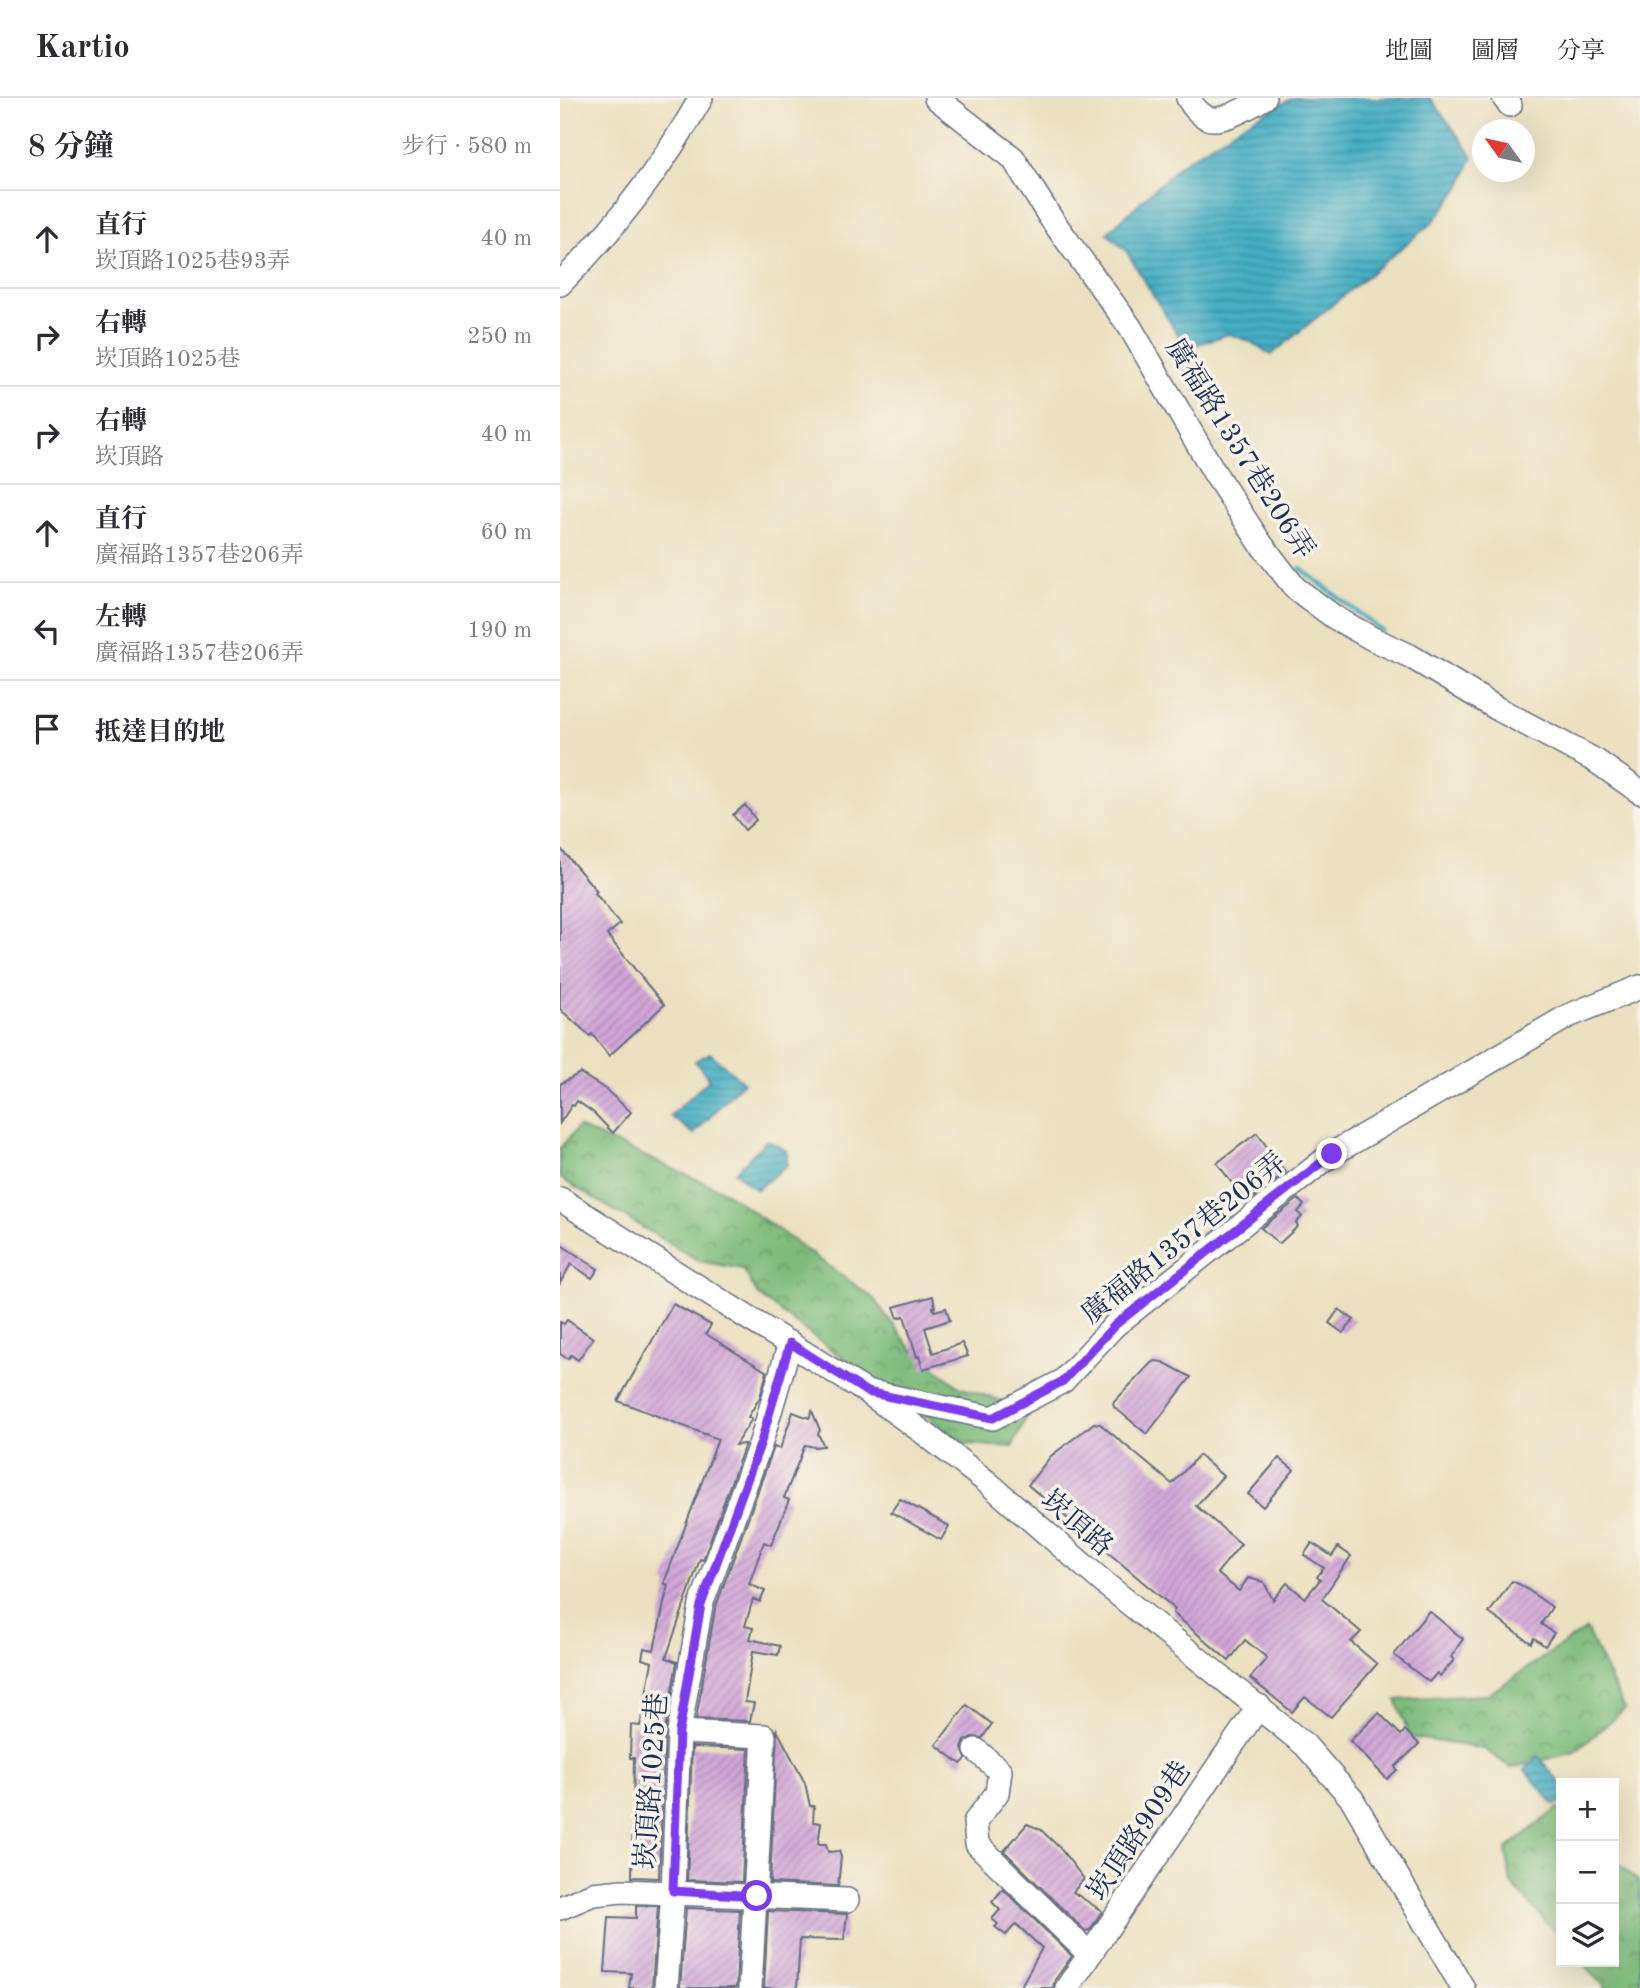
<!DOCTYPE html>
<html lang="zh-TW">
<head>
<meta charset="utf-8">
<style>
  body { margin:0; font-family:"Old Standard TT","Noto Serif TC",serif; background:#f2f2f3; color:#2b2b33 }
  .controls { position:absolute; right:21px; bottom:21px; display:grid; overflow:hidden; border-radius:0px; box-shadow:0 7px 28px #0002 }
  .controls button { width:63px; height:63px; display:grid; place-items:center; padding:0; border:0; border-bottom:2px solid #e1e1e2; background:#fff; color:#2b2b33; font:35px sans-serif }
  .compass { position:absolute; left:912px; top:21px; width:63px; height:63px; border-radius:50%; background:#fff; box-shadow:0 7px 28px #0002; rotate:303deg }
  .stop { position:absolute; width:21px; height:21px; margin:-16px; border:5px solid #7c3aed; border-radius:50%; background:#fff }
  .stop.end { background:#7c3aed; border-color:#fff; box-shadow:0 2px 7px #0008 }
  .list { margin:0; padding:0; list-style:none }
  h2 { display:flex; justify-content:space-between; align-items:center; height:91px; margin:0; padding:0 28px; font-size:30px }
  h2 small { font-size:23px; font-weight:400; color:#7c7c81 }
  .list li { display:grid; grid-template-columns:46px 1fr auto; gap:21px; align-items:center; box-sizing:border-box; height:98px; padding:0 28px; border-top:2px solid #e1e1e2 }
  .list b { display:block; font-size:26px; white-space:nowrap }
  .list p { margin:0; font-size:23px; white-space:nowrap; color:#7c7c81 }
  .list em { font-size:23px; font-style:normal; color:#7c7c81 }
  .icon { flex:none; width:38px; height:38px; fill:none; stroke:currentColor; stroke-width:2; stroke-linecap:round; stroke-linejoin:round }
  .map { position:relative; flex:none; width:1080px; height:1890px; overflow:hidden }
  header { display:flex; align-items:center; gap:42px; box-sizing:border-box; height:98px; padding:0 35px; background:#fff; border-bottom:2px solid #e1e1e2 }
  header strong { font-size:33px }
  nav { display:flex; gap:38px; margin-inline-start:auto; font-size:24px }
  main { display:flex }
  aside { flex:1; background:#fff }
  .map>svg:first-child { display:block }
</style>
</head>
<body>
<header>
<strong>Kartio</strong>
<nav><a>地圖</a><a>圖層</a><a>分享</a></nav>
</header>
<main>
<aside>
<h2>8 分鐘<small>步行 · 580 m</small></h2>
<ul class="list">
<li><svg class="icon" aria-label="ahead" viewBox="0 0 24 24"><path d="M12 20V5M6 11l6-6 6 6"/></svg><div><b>直行</b><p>崁頂路1025巷93弄</p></div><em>40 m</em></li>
<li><svg class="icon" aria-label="right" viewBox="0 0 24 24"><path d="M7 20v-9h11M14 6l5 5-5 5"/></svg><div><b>右轉</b><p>崁頂路1025巷</p></div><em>250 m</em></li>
<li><svg class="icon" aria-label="right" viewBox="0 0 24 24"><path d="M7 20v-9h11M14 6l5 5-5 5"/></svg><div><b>右轉</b><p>崁頂路</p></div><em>40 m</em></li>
<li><svg class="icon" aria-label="ahead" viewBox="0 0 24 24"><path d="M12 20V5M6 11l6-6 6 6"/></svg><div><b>直行</b><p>廣福路1357巷206弄</p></div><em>60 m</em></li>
<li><svg class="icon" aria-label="left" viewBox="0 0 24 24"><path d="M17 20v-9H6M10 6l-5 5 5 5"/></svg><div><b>左轉</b><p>廣福路1357巷206弄</p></div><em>190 m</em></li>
<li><svg class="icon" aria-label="arrive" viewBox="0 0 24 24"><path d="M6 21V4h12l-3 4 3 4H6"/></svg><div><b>抵達目的地</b></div></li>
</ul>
</aside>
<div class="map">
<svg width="1080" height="1890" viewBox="0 0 1080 1890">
  <defs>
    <pattern id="forest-crowns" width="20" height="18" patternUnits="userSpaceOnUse" patternTransform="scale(1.75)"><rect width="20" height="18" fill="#7ebc7b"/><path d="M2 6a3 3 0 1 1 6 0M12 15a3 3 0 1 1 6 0" fill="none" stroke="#669968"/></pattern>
    <pattern id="water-rules" width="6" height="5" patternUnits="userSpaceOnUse" patternTransform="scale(1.75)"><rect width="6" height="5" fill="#45afc4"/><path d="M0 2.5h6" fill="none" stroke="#398fa2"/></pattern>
    <pattern id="building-hatch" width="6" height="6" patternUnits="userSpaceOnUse" patternTransform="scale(1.75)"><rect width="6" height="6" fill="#d1a5d8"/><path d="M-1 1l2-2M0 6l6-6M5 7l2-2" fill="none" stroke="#a987b2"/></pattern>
  </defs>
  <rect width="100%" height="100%" fill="#f7f3e8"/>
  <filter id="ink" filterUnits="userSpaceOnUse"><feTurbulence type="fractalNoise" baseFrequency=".0143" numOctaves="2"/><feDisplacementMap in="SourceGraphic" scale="14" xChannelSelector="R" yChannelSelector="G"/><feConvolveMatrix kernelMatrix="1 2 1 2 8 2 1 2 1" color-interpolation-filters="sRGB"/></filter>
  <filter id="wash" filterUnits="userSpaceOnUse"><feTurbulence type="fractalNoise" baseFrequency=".00686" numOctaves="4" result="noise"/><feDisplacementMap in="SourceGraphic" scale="28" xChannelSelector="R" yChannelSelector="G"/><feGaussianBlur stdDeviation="1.57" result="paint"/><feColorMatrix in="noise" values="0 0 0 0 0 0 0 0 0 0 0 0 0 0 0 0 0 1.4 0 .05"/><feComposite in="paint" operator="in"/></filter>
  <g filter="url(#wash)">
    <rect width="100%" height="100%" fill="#ebe0bf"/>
    <g fill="url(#forest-crowns)" stroke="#4c766c" stroke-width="2">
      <path d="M 18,1029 L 164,1093 L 313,1200 L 351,1250 L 399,1289 L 470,1312 L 452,1349 L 407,1346 L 255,1240 L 198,1197 L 183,1171 L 139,1163 L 0,1080 L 0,1050 Z"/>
      <path d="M 1026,1531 L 1065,1611 L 1015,1654 L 951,1670 L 924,1651 L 850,1639 L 836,1602 L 927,1597 Z"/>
      <path d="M 998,1710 L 1001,1713 L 1001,1840 L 951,1785 L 946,1751 Z"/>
      <path d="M 1054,1761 L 1080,1785 L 1080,1890 L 1046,1890 L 1022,1864 L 1054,1864 Z"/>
    </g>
    <g fill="url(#water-rules)" stroke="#306f91" stroke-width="2">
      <path d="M 733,0 L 870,0 L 913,58 L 901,88 L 873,124 L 711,257 L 689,243 L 669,236 L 626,250 L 566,153 L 547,135 L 621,66 L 685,25 Z"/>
      <path d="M 150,955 L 183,984 L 134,1036 L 110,1018 L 150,981 L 135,963 Z"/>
      <path d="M 207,1042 L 227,1053 L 227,1067 L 196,1092 L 175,1074 Z"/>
      <path d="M 978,1658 L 1001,1686 L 1001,1706 L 994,1707 L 965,1672 Z"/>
    </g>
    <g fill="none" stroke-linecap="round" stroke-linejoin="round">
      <path stroke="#45afc4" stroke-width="4.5" d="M 740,470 L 822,533"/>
    </g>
    <g id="blocks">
      <g fill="url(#building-hatch)">
        <path d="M 185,707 L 196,722 L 185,732 L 173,717 Z"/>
        <path d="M 0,750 L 37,793 L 35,795 L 60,826 L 47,837 L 104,907 L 49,958 L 32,936 L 30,938 L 0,911 Z"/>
        <path d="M 20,975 L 45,991 L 71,1014 L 53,1035 L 34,1015 L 17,1003 L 14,1008 L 12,1007 L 0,1025 L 0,986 Z"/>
        <path d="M 697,1035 L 726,1075 L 715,1083 L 703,1068 L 685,1081 L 697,1097 L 687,1105 L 657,1065 Z"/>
        <path d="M 738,1101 L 744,1107 L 738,1114 L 742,1119 L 736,1125 L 738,1128 L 719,1146 L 701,1130 Z"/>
        <path d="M 0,1146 L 38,1171 L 32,1180 L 11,1166 L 0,1185 Z"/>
        <path d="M 373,1198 L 375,1209 L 373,1209 L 374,1213 L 386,1210 L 390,1222 L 365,1230 L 373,1255 L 402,1245 L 408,1258 L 363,1271 L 359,1258 L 357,1259 L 344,1218 L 338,1220 L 334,1209 Z"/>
        <path d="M 113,1206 L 151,1227 L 146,1236 L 207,1274 L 200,1299 L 188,1319 L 192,1321 L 175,1347 L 185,1346 L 143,1462 L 140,1461 L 106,1560 L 117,1564 L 105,1633 L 99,1780 L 72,1779 L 74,1660 L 70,1660 L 71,1627 L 80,1628 L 92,1564 L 82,1561 L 84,1550 L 94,1552 L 108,1487 L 104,1485 L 158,1341 L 58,1303 Z"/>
        <path d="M 779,1211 L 794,1222 L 783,1235 L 769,1225 Z"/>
        <path d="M 7,1222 L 33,1240 L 18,1262 L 11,1257 L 8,1261 L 0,1256 L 0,1224 L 4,1226 Z"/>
        <path d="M 595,1263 L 603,1264 L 631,1279 L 587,1336 L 554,1309 L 553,1305 L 591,1265 Z"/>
        <path d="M 252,1313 L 260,1332 L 258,1336 L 264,1348 L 254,1349 L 245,1347 L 224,1400 L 229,1402 L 211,1447 L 204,1444 L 189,1486 L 205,1493 L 200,1504 L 193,1501 L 185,1528 L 193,1530 L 190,1541 L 220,1548 L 218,1557 L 193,1553 L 185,1604 L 194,1605 L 190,1623 L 136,1621 L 155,1511 L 214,1349 L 220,1351 L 233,1314 L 249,1320 Z"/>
        <path d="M 534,1325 L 540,1326 L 612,1386 L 639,1357 L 663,1378 L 636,1408 L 681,1446 L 657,1475 L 679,1493 L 688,1480 L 704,1484 L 713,1502 L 727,1485 L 745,1500 L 760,1482 L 757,1479 L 764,1470 L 744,1457 L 752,1445 L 772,1458 L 778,1449 L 791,1458 L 762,1501 L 801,1534 L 791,1544 L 817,1566 L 771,1619 L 745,1599 L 732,1614 L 690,1580 L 707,1560 L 685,1542 L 669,1563 L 613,1515 L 615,1511 L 468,1387 L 491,1358 Z"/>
        <path d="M 719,1360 L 734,1372 L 703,1409 L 688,1396 Z"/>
        <path d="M 340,1401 L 389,1428 L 381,1442 L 331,1414 Z"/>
        <path d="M 952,1483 L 961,1487 L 992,1509 L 981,1526 L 994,1535 L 985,1548 L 974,1540 L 971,1545 L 929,1515 Z"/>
        <path d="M 869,1513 L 903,1541 L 891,1559 L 894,1562 L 880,1578 L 877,1575 L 869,1584 L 834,1557 Z"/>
        <path d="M 407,1607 L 432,1626 L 422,1640 L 412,1639 L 405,1643 L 402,1650 L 406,1661 L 401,1666 L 376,1647 Z"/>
        <path d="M 819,1615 L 841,1637 L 845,1632 L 859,1646 L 835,1669 L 837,1672 L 827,1681 L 790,1643 Z"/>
        <path d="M 217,1632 L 245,1685 L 250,1708 L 254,1708 L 253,1724 L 261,1725 L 258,1746 L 266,1746 L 268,1754 L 279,1753 L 281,1759 L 278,1788 L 210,1785 Z"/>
        <path d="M 132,1649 L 189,1651 L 182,1784 L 127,1782 Z"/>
        <path d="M 467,1726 L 480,1731 L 499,1749 L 524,1781 L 513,1794 L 542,1813 L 530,1832 L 525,1833 L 444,1753 Z"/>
        <path d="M 443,1791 L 512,1858 L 495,1882 L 493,1890 L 460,1890 L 482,1850 L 456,1826 L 446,1837 L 435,1829 L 438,1826 L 432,1821 L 440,1812 L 432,1804 Z"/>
        <path d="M 76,1808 L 98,1808 L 92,1890 L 69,1890 L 71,1875 L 45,1874 L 49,1819 L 76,1820 Z"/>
        <path d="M 126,1810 L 180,1812 L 176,1890 L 120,1890 Z"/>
        <path d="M 208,1813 L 287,1816 L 284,1842 L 240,1841 L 237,1890 L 204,1890 Z"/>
      </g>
    </g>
  </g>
  <g filter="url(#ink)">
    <use href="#blocks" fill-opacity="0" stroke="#646d80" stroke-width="2"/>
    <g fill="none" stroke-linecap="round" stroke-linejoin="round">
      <defs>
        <g id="minor">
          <path d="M 376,0 L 453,60 L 490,119 L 570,229 L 654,374 L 701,446 L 735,490 L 774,519 L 811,540 L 850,558 L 938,611 L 1036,663 L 1080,694"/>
          <path d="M 628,0 C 632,7 639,16 647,20 C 662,26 692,7 704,0"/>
          <path d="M 944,0 L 950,7"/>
          <path d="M 0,186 C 54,132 103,67 141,0"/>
          <path d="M 0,1101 L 124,1180 L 307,1294 L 364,1335 L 427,1384 L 549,1489 L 745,1647 L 792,1701 L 903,1890"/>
          <path d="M 315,1295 L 433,1320 L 503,1283 L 555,1227 L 772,1056 L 1008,918 L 1080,889"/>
          <path d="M 119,1634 L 204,1638 L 190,1890"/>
          <path d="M 416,1652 L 440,1673 L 437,1695 L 415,1724 L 417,1746 L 529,1856"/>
          <path d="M 0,1810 L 33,1796 L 62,1793 L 287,1802"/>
          <path d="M 106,1890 L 113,1793 L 119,1634 L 141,1507 L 201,1344 L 230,1245"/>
          <path d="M 507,1890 L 699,1608"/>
        </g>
      </defs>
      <use href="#minor" stroke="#646d80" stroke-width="26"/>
      <use href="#minor" stroke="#fff" stroke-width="23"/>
    </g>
  </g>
  <g fill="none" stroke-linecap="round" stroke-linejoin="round" filter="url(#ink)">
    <path stroke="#7c3aed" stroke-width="9" d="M 197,1798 L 113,1793 L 119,1634 L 141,1507 L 201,1344 L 230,1245 L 307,1294 L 433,1320 L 503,1283 L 555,1227 L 772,1056"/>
  </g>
  <g text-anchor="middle" stroke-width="7" stroke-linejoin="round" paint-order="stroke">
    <g font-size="28" fill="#1b2f5e" stroke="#f7f3e8">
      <text transform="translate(681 350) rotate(58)" y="10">廣福路1357巷206弄</text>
      <text transform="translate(623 1139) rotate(-39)" y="10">廣福路1357巷206弄</text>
      <text transform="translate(518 1424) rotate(41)" y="10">崁頂路</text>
      <text transform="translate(90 1683) rotate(-86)" y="10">崁頂路1025巷</text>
      <text transform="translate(578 1732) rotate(-56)" y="10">崁頂路909巷</text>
    </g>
  </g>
</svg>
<div class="controls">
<button>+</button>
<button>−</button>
<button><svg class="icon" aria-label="layers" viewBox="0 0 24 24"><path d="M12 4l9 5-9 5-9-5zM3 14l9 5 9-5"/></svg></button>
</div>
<svg class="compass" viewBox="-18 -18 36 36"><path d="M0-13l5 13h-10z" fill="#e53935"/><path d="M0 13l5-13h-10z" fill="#7c7c81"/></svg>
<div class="stop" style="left:197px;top:1798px"></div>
<div class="stop end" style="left:772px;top:1056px"></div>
</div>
</main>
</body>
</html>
